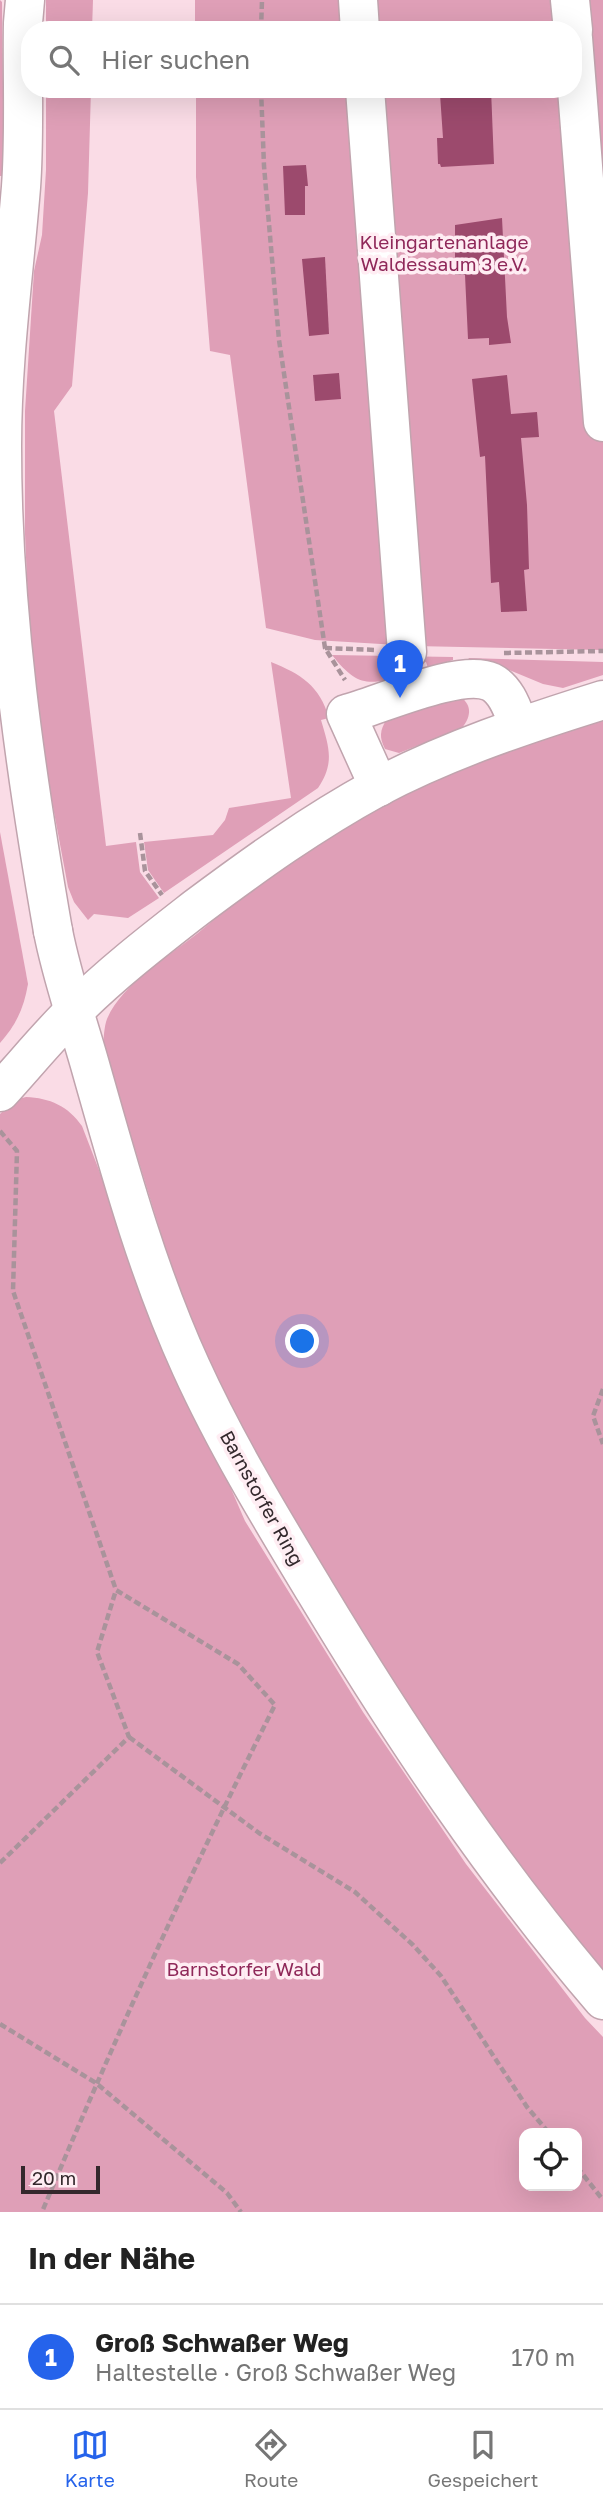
<!DOCTYPE html>
<html lang="de">
<head>
<meta charset="utf-8">
<style>
  body { margin:0; font-family:"Golos Text",sans-serif; background:#f6f6f6; color:#222 }
  .controls { position:absolute; right:21px; bottom:21px; display:grid; overflow:hidden; border-radius:14px; box-shadow:0 7px 28px #0002 }
  .controls button { width:63px; height:63px; display:grid; place-items:center; padding:0; border:0; border-bottom:2px solid #e0e0e0; background:#fff; color:#222; font:35px sans-serif }
  .scale { position:absolute; left:21px; bottom:18px; width:79px; box-sizing:border-box; padding-left:7px; border:4px solid #33282c; border-top:0; font-size:19px; line-height:24px; white-space:nowrap; color:#33282c; -webkit-text-stroke:5px #ffedf3; paint-order:stroke }
  .you { position:absolute; left:303px; top:1342px; width:24px; height:24px; margin:-18px; border:5px solid #fff; border-radius:50%; background:#1a73e8; box-shadow:0 0 0 10px #1a73e833 }
  .badge { display:grid; place-items:center; width:46px; height:46px; border-radius:50%; background:#2563eb; color:#fff; font-size:23px; font-weight:700 }
  .pin { position:absolute; translate:-50% -58px; filter:drop-shadow(0 2px 4px #0008) }
  .pin::after { content:''; position:absolute; top:37px; width:24px; height:21px; background:inherit; clip-path:polygon(0 0,100% 0,50% 100%) }
  .list { margin:0; padding:0; list-style:none }
  h2 { display:flex; justify-content:space-between; align-items:center; height:91px; margin:0; padding:0 28px; font-size:30px }
  h2 small { font-size:23px; font-weight:400; color:#767676 }
  .list li { display:grid; grid-template-columns:46px 1fr auto; gap:21px; align-items:center; box-sizing:border-box; height:105px; padding:0 28px; border-top:2px solid #e0e0e0 }
  .list b { display:block; font-size:26px; white-space:nowrap }
  .list p { margin:0; font-size:23px; white-space:nowrap; color:#767676 }
  .list em { font-size:23px; font-style:normal; color:#767676 }
  .icon { flex:none; width:38px; height:38px; fill:none; stroke:currentColor; stroke-width:2; stroke-linecap:round; stroke-linejoin:round }
  .map { position:relative; flex:none; width:603px; height:2212px; overflow:hidden }
  .search { position:absolute; background:#fff; box-shadow:0 7px 28px #0002; left:21px; right:21px; top:21px; height:77px; display:flex; align-items:center; gap:18px; box-sizing:border-box; padding:0 24px; border-radius:28px; color:#767676; font-size:26px }
  .sheet { height:196px; background:#fff }
  nav { display:flex; justify-content:space-around; align-items:center; box-sizing:border-box; height:98px; border-top:2px solid #e0e0e0; background:#fff; font-size:19px; color:#767676 }
  nav a { display:grid; justify-items:center; gap:4px }
  nav .on { color:#2563eb }
  .map>svg:first-child { display:block }
</style>
</head>
<body>
<div class="map">
<svg width="603" height="2212" viewBox="0 0 603 2212">
  <rect width="100%" height="100%" fill="#fadce6"/>
  <g fill="#df9fb7" fill-rule="evenodd">
    <path d="M 0,0 L 2,2 L 4,176 L 0,176 Z"/>
    <path d="M 46,0 L 93,0 L 92,30 L 46,30 Z"/>
    <path d="M 195,0 L 603,0 L 603,650 L 414,646 L 315,640 L 266,628 L 230,355 L 210,351 L 196,177 L 196,89 L 573,89 L 573,30 L 195,30 Z"/>
    <path d="M 46,89 L 91,89 L 88,193 L 72,386 L 54,411 L 106,846 L 136,842 L 140,872 L 159,898 L 128,918 L 94,914 L 88,920 L 74,902 L 68,887 L 48,780 L 29,626 L 25,534 L 25,411 L 34,271 L 42,235 L 46,170 Z"/>
    <path d="M 332,655 L 453,657 L 453,660 L 428,668 L 426,662 L 406,667 L 408,674 C 370,685 359,689 332,655 Z"/>
    <path d="M 469,658 L 603,662 L 603,675 L 563,688 L 543,684 L 507,669 L 491,664 L 463,667 Z"/>
    <path d="M 271,662 C 301,674 320,686 329,718 L 321,720 C 329,747 335,763 318,788 L 164,893 L 148,870 L 144,842 L 213,835 L 225,820 L 229,808 L 291,798 Z"/>
    <path d="M 458,695 C 472,704 472,715 462,728 L 399,753 L 385,749 C 379,737 380,731 386,720 Z"/>
    <path d="M 603,721 L 603,1980 L 481,1819 L 271,1490 L 219,1385 L 175,1280 L 103,1045 C 104,1037 104,1027 107,1019 C 122,984 169,956 198,933 C 234,904 267,871 306,847 C 370,807 441,775 512,748 C 541,737 573,730 603,721 Z"/>
    <path d="M 0,832 L 28,984 C 24,1008 16,1025 0,1043 Z"/>
    <path d="M 26,1097 C 50,1098 68,1106 82,1126 L 148,1297 L 245,1521 L 363,1712 L 466,1864 L 585,2018 L 603,2037 L 603,2212 L 0,2212 L 0,1114 L 14,1100 ZM 524,2133 L 577,2133 L 577,2186 L 524,2186 Z"/>
  </g>
  <g fill="#9c4a6d">
    <path d="M 470,89 L 491,89 L 494,164 L 441,167 L 440,164 L 438,164 L 437,138 L 443,138 L 440,94 L 471,93 Z"/>
    <path d="M 306,165 L 308,186 L 305,186 L 305,215 L 285,215 L 283,166 Z"/>
    <path d="M 502,218 L 507,317 L 511,343 L 489,345 L 489,338 L 468,339 L 465,275 L 455,275 L 455,225 Z"/>
    <path d="M 325,257 L 329,334 L 309,336 L 302,259 Z"/>
    <path d="M 339,373 L 341,399 L 315,401 L 313,375 Z"/>
    <path d="M 507,375 L 511,414 L 537,412 L 539,437 L 521,438 L 527,505 L 529,569 L 524,570 L 527,611 L 501,612 L 499,582 L 491,583 L 485,456 L 480,457 L 472,379 Z"/>
  </g>
  <g fill="none" stroke-linecap="round" stroke-linejoin="round">
    <defs>
      <g id="minor">
        <path d="M 358,0 L 360,30"/>
        <path d="M 570,0 L 573,30"/>
        <path d="M 573,38 L 603,422"/>
        <path d="M 365,89 L 407,652"/>
        <path d="M 379,787 L 346,714 C 380,705 461,668 491,682 C 507,690 513,711 519,726"/>
        <path d="M 0,1092 C 25,1065 48,1036 75,1010 C 112,973 155,940 196,908 C 255,864 312,823 376,788 C 448,750 526,724 603,700"/>
      </g>
      <path id="major" d="M 53,931 C 62,978 79,1025 92,1072 C 120,1171 148,1273 191,1367 C 226,1444 271,1518 315,1591 C 401,1734 494,1873 603,2000"/>
      <path id="highway" d="M 25,0 L 23,23 C 22,77 25,133 21,187 C 14,273 2,359 2,446 C 2,610 25,770 53,931"/>
    </defs>
    <use href="#minor" stroke="#c1a4ae" stroke-width="41"/>
    <use href="#major" stroke="#c1a4ae" stroke-width="41"/>
    <use href="#highway" stroke="#c1a4ae" stroke-width="41"/>
    <g stroke="#a9939b" stroke-width="4.5" stroke-dasharray="7 3.5" stroke-linecap="butt">
      <path d="M 261,30 L 262,0"/>
      <path d="M 261,89 L 264,166 L 279,340 L 325,648 L 345,680"/>
      <path d="M 325,648 L 377,650"/>
      <path d="M 504,653 L 603,651"/>
      <path d="M 140,833 L 145,871 L 162,895"/>
      <path d="M 0,1131 L 17,1151 L 13,1291 L 116,1590 L 238,1664 L 275,1705 C 191,1871 114,2040 42,2212"/>
      <path d="M 603,1389 L 593,1416 L 603,1444"/>
      <path d="M 129,1737 L 259,1833 L 355,1892 L 413,1945 L 441,1976 L 527,2107 L 549,2133"/>
      <path d="M 0,1863 L 129,1737 L 97,1652 L 116,1590"/>
      <path d="M 0,2024 L 96,2083 L 227,2193 L 241,2212"/>
      <path d="M 577,2167 L 603,2200"/>
    </g>
    <use href="#minor" stroke="#fff" stroke-width="38"/>
    <use href="#major" stroke="#fff" stroke-width="38"/>
    <use href="#highway" stroke="#fff" stroke-width="38"/>
  </g>
  <g text-anchor="middle" stroke-width="7" stroke-linejoin="round" paint-order="stroke">
    <g font-size="19" fill="#8f2859" stroke="#ffedf3">
      <text x="444" y="249">Kleingartenanlage<tspan x="444" dy="22">Waldessaum 3 e.V.</tspan></text>
      <text x="244" y="1976">Barnstorfer Wald</text>
    </g>
    <g font-size="19" fill="#33282c" stroke="#ffedf3">
      <text transform="translate(262 1498) rotate(61)" y="7">Barnstorfer Ring</text>
    </g>
  </g>
</svg>
<div class="controls">
<button><svg class="icon" aria-label="locate" viewBox="0 0 24 24"><circle cx="12" cy="12" r="6"/><path d="M12 2v4M12 18v4M2 12h4M18 12h4"/></svg></button>
</div>
<div class="scale">20 m</div>
<div class="you"></div>
<div class="pin badge" style="left:400px;top:698px">1</div>
<div class="search"><svg class="icon" aria-label="search" viewBox="0 0 24 24"><circle cx="10" cy="10" r="6"/><path d="M15 15l6 6"/></svg>Hier suchen</div>
</div>
<section class="sheet">
<h2>In der Nähe<small></small></h2>
<ul class="list">
<li><span class="badge">1</span><div><b>Groß Schwaßer Weg</b><p>Haltestelle · Groß Schwaßer Weg</p></div><em>170 m</em></li>
</ul>
</section>
<nav>
<a class="on"><svg class="icon" aria-label="map" viewBox="0 0 24 24"><path d="M3 6l6-2 6 2 6-2v14l-6 2-6-2-6 2zM9 4v14M15 6v14"/></svg>Karte</a>
<a><svg class="icon" aria-label="directions" viewBox="0 0 24 24"><path d="M12 3l9 9-9 9-9-9zM9 14v-3h6M13 9l2 2-2 2"/></svg>Route</a>
<a><svg class="icon" aria-label="saved" viewBox="0 0 24 24"><path d="M7 4h10v16l-5-4-5 4z"/></svg>Gespeichert</a>
</nav>
</body>
</html>
